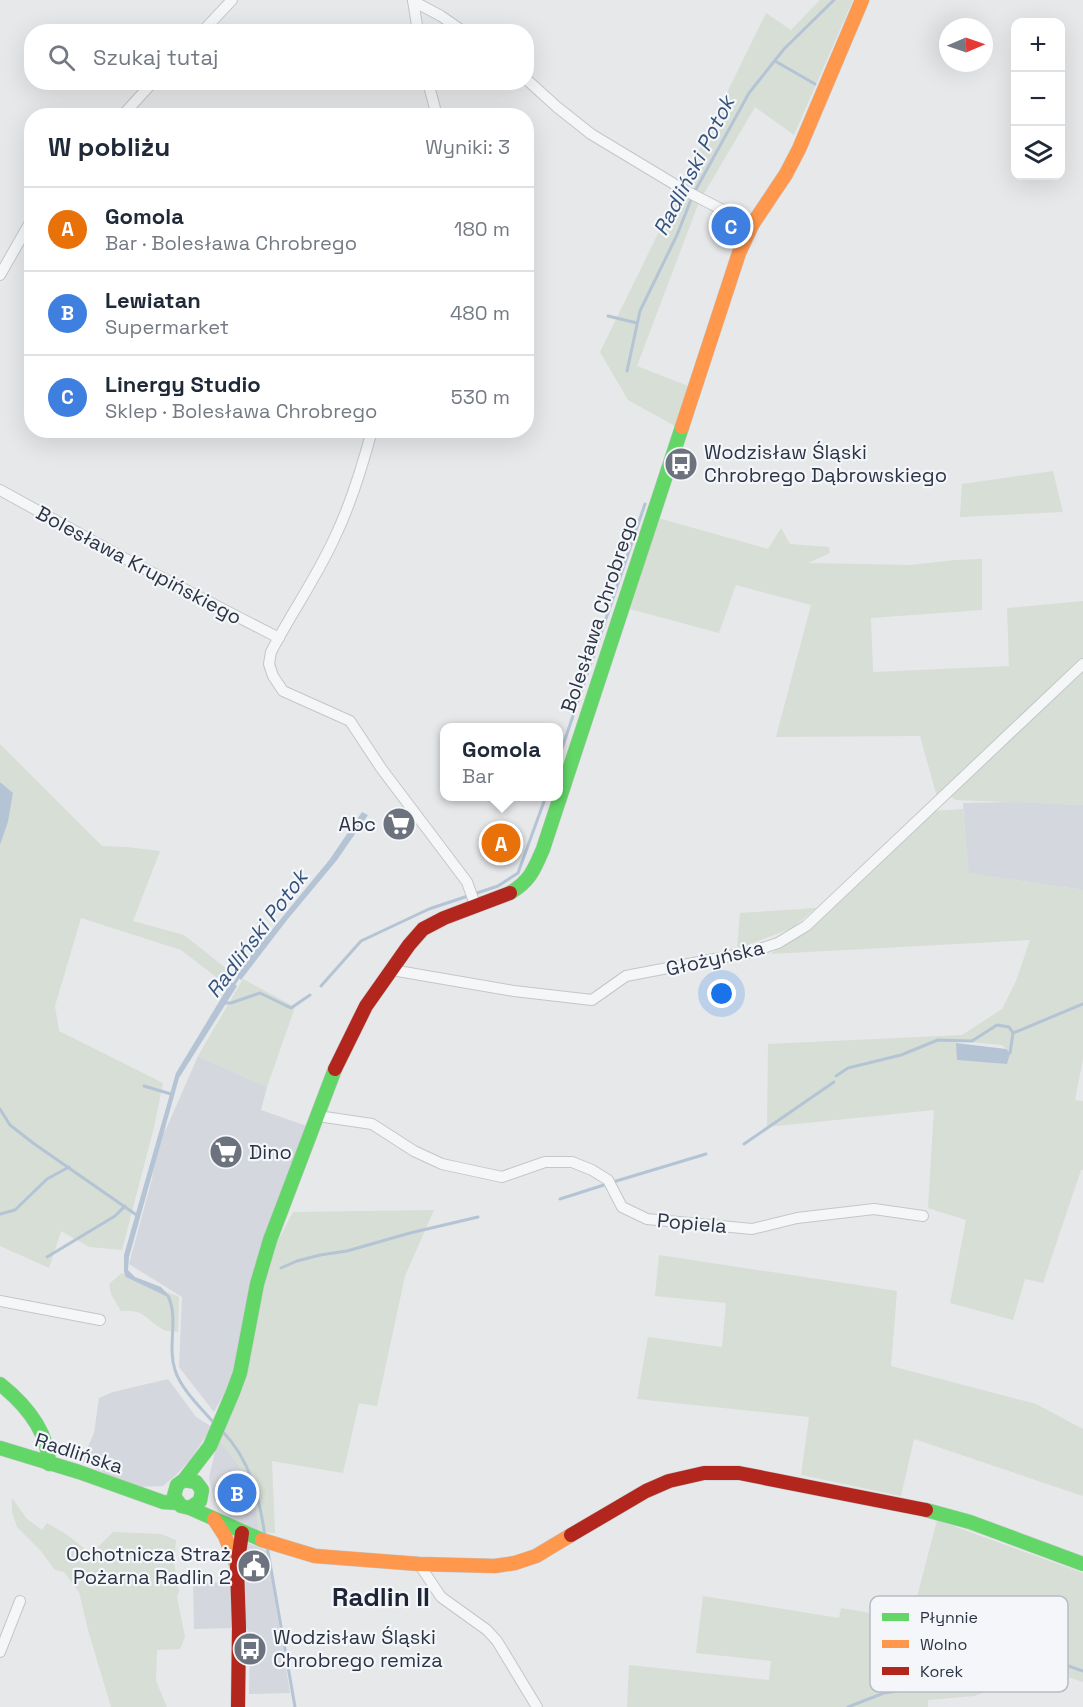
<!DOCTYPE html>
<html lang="pl">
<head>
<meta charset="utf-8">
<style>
  body { margin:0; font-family:"Space Grotesk",sans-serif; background:#f2f2f3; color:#1f2937 }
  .controls { position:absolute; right:18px; top:18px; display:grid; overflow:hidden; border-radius:12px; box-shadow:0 6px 24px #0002 }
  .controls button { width:54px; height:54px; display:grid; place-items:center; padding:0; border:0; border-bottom:2px solid #e0e1e3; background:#fff; color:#1f2937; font:30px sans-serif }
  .compass { position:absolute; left:939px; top:18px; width:54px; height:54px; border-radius:50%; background:#fff; box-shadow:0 6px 24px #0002; rotate:88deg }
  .you { position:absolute; left:722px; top:994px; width:21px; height:21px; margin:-15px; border:4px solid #fff; border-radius:50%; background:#1a73e8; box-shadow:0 0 0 9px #1a73e833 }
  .badge { display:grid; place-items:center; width:39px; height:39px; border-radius:50%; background:#b45309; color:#fff; font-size:20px; font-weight:700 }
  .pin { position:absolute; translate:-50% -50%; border:3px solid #fff; box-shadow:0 2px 6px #0006 }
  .popup { position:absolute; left:440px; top:723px; width:123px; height:78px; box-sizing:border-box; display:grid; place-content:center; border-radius:12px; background:#fff; filter:drop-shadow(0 2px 4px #0005); font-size:20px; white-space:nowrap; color:#747a83 }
  .popup b { font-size:22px; color:#1f2937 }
  .popup::after { content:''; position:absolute; left:50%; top:100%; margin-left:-12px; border:12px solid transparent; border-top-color:#fff }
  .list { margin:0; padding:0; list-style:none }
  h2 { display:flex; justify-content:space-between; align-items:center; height:78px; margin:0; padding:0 24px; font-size:26px }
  h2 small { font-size:20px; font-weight:400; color:#747a83 }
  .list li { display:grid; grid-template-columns:39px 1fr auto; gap:18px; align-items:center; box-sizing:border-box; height:84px; padding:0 24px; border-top:2px solid #e0e1e3 }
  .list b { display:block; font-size:22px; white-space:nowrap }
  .list p { margin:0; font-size:20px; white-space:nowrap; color:#747a83 }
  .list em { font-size:20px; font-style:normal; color:#747a83 }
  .icon { flex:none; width:33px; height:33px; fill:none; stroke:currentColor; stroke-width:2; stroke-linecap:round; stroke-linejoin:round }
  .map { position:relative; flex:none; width:1083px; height:1707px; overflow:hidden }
  .search { position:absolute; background:#fff; box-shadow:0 6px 24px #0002; left:24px; top:24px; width:510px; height:66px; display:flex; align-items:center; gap:15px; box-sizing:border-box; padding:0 21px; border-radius:24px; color:#747a83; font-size:22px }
  .panel { position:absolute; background:#fff; box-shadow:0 6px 24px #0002; left:24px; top:108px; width:510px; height:330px; border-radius:24px }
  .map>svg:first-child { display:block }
</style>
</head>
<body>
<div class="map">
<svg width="1083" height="1707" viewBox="0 0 1083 1707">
  <rect width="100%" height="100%" fill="#e6e8ea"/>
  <g fill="#d4d7dd">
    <path d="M 1020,802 L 1083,805 L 1083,890 L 968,873 L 963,803 Z"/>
    <path d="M 198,1056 L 267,1087 L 261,1110 L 307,1126 L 232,1379 L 214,1412 L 179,1367 L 182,1297 L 129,1264 L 152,1179 L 158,1142 L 167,1127 Z"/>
    <path d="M 168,1379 L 196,1417 L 212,1427 L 190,1460 L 176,1475 L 163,1486 L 137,1487 L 112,1477 L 79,1460 L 84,1456 L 94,1433 L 99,1398 L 113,1392 Z"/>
    <path d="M 218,1439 L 238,1464 L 255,1501 L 259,1532 L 241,1525 L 228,1516 L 214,1499 L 209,1478 Z"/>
    <path d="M 248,1543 L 267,1551 L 290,1693 L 249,1694 L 250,1637 L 246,1626 L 245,1548 Z"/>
    <path d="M 232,1582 L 235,1628 L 194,1629 L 193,1583 Z"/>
  </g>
  <g fill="#d6ded6" fill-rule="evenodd">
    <path d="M 820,0 L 853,0 L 794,135 L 755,107 L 699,202 L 637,366 L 688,386 L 675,426 L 628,400 L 600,352 L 766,13 L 791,30 Z"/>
    <path d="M 1053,471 L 1063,512 L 960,517 L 962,484 Z"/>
    <path d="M 658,518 L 768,549 L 781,528 L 790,544 L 829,547 L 830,553 L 808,563 L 910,565 L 955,560 L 982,559 L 982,610 L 871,618 L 873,672 L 1009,666 L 1007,608 L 1083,601 L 1083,658 L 937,797 L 920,736 L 776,737 L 811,605 L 736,585 L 719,633 L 630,609 Z"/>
    <path d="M 1083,672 L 1083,805 L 956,800 L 950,796 Z"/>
    <path d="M 0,744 L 102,846 L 127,847 L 160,851 L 133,921 L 184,935 L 232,973 L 224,983 L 181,950 L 81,918 L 55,1006 L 59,1031 L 163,1083 L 154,1127 L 122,1250 L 89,1247 L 61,1231 L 49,1268 L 0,1246 L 0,845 L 8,822 L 13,793 L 0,782 Z"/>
    <path d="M 963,809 L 969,873 L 1083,890 L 1083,1059 L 1075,1100 L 1083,1101 L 1083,1170 L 1081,1170 L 1043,1283 L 1025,1279 L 1013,1320 L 950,1303 L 966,1220 L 928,1208 L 934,1110 L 767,1127 L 768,1044 L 962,1035 L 1002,1009 L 1016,981 L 1030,940 L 770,954 L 814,926 L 935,811 ZM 958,1041 L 1002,1045 L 1006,1049 L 1004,1064 L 956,1043 Z"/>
    <path d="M 816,908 L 792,928 L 737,949 L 740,913 Z"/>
    <path d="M 243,979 L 295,1007 L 267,1087 L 198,1056 Z"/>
    <path d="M 434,1210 L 405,1276 L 377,1406 L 359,1403 L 343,1473 L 272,1461 L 275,1533 L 259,1532 L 255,1501 L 238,1464 L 218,1439 L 241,1384 L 272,1252 L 293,1212 Z"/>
    <path d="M 659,1255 L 897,1291 L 891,1366 L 1036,1404 L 1083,1429 L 1083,1496 L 914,1439 L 901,1496 L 801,1475 L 809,1417 L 637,1399 L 648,1337 L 722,1347 L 726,1303 L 655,1296 Z"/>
    <path d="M 122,1273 L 179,1297 L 178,1332 C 174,1331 168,1332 164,1330 C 145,1320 146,1309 121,1311 L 111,1294 L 109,1284 Z"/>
    <path d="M 12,1498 L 27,1519 L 42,1530 L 47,1523 L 66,1534 L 91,1554 L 113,1532 L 161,1534 L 176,1540 L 174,1563 L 179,1591 L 177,1597 L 185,1637 L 180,1649 L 157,1650 L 156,1681 L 167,1707 L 111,1707 L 88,1630 L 79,1592 L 64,1572 L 55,1570 L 41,1551 L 17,1527 L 12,1512 Z"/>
    <path d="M 937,1520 L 1083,1573 L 1083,1682 L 1049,1671 L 974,1696 L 928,1700 L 928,1707 L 627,1707 L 629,1665 L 769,1680 L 771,1661 L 696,1653 L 703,1596 L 839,1618 L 841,1608 L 911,1620 Z"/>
  </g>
  <g fill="#b4c4d5">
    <path d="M 0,782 L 13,793 L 8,822 L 0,845 Z"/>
    <path d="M 362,812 L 368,815 L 337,860 L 287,920 L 241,980 L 235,975 L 330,859 Z"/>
    <path d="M 231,982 L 237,986 L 179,1078 L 129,1257 L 128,1270 L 135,1277 L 161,1287 L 171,1298 L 170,1298 L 126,1277 L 124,1272 L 124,1255 L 176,1073 Z"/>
    <path d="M 956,1043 L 1006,1049 L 1010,1053 L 1007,1064 L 957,1060 Z"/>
  </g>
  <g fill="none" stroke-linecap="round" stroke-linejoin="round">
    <g stroke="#b4c4d5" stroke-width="3">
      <path d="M 775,61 L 815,84"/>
      <path d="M 695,191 L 749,93 L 784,49 L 834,0"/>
      <path d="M 608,316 L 637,323"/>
      <path d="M 627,371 L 640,311 L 677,235 L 692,197"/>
      <path d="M 558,760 L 645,504"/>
      <path d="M 321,986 L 361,941 L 429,909 L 498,886 L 518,873 L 546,796"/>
      <path d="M 232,987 L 240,975"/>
      <path d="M 222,1003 L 231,1003 L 260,993 L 291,1008 L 310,995"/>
      <path d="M 1010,1053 L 1013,1033"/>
      <path d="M 836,1076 L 848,1068 L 901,1055 L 938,1040 L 972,1041 L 997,1025 L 1009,1027 L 1013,1033 L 1083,1004"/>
      <path d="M 144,1086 L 171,1094"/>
      <path d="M 0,1109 L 10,1125 L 33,1143 L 138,1216"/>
      <path d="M 744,1144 L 834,1082"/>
      <path d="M 613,1182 L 706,1154"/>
      <path d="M 560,1199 L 607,1184"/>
      <path d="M 0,1214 L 15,1210 L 47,1179 L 69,1167"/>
      <path d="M 47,1257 L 115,1216 L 125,1206"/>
      <path d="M 281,1268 L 297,1261 L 320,1255 L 347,1251 L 410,1233 L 478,1217"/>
      <path d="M 168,1296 C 179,1318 167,1346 175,1370 C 181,1389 200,1407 213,1422"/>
      <path d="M 222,1431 C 250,1459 260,1499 265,1537"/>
      <path d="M 267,1546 L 295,1707"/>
      <path d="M 848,1707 L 884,1693 L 993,1677 L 1019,1662 L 1046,1658 L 1083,1671"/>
    </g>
    <defs>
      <g id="street">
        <path d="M 413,0 L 418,32"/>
        <path d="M 413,1 L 441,16 L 464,32"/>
        <path d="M 202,32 L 232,0"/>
        <path d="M 526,79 L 557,107 L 591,134 L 684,190 L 752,225"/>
        <path d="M 428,82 L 437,116"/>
        <path d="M 122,116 L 153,82"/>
        <path d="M 0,275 L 32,219"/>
        <path d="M 372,430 C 362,468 351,504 334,539 C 316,578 291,614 271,652 L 269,664 L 273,676 L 283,691 L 350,721 L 381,768 L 467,882 L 476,907"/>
        <path d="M 0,490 L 122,557 L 279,638"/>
        <path d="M 392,970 L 514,991 L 592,1000 L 626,976 L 751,952 L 778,943 L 806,926 L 1083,664"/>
        <path d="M 318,1116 L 372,1124 L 414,1151 L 442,1164 L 502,1177 L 545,1162 L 572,1162 L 592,1170 L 608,1180 L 622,1207 L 647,1219 L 752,1229 L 797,1218 L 874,1209 L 923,1216"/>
        <path d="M 0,1301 L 100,1320"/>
        <path d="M 419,1564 L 441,1597 L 487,1630 L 497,1641 L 537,1707"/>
        <path d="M 0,1652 L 20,1601"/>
      </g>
      <g id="fast">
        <path d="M 510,893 C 530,881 534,870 543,849 L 682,427"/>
        <path d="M 0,1384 C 25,1404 48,1431 49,1464"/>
        <path d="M 0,1448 L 79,1472 L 163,1502 L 178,1503"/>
        <path d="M 184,1480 L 196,1482 L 202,1490 L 200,1501 L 190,1508"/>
        <path d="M 926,1510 L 970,1522 L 1083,1564"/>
        <path d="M 262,1540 L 190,1508 L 181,1506 L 174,1496 L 177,1485 L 184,1480 L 210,1446 L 233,1392 L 240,1373 L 257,1284 L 270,1240 L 335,1069"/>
      </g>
      <g id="slow">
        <path d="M 682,427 L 739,253 L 752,225 L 786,174 L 799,149 L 862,0"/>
        <path d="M 214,1519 L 225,1536 L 236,1564"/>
        <path d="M 262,1540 L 315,1556 L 419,1564 L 495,1566 L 515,1563 L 536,1556 L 571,1535"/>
      </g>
      <g id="jam">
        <path d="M 335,1069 L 366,1006 L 409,945 L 423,929 L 444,918 L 510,893"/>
        <path d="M 571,1535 L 646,1491 L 669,1481 L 704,1473 L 739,1473 L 926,1510"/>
        <path d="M 238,1707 L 239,1628 L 237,1567 L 242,1533"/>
      </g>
    </defs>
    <use href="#street" stroke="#c4c6c8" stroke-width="12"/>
    <use href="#fast" stroke="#c4c6c8" stroke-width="15"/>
    <use href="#slow" stroke="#c4c6c8" stroke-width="15"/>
    <use href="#jam" stroke="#c4c6c8" stroke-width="15"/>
    <use href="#street" stroke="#f5f6f7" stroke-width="10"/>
    <use href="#fast" stroke="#63d668" stroke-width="14"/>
    <use href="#slow" stroke="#ff974d" stroke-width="14"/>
    <use href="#jam" stroke="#b3261e" stroke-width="14"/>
  </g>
  <defs>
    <symbol id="bus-disc" viewBox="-11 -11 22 22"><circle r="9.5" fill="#6c737f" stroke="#f4f6f9"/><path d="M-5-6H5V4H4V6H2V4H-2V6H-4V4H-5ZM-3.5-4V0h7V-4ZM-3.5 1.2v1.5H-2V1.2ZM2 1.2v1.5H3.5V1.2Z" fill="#fff"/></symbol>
    <symbol id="supermarket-disc" viewBox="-11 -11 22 22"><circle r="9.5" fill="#6c737f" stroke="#f4f6f9"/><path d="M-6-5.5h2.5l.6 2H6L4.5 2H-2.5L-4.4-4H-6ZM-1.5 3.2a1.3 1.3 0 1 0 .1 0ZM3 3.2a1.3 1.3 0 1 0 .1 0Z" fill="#fff"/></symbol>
    <symbol id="civic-disc" viewBox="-11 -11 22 22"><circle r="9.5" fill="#6c737f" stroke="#f4f6f9"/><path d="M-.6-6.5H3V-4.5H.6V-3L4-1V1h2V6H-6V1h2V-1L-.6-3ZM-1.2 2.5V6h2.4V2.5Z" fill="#fff"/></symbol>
  </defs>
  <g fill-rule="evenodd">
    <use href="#bus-disc" x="662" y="445" width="38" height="38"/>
    <use href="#supermarket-disc" x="380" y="805" width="38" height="38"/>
    <use href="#supermarket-disc" x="207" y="1133" width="38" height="38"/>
    <use href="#civic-disc" x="235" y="1547" width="38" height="38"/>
    <use href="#bus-disc" x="231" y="1630" width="38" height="38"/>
  </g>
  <g text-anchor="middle" stroke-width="4.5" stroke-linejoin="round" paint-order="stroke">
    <g font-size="20" fill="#2b3445" stroke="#f4f6f9" text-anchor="start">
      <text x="704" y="459">Wodzisław Śląski<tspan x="704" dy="23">Chrobrego Dąbrowskiego</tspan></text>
      <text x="376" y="831" text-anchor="end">Abc</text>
      <text x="249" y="1159">Dino</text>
      <text x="231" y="1561" text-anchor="end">Ochotnicza Straż<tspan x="231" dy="23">Pożarna Radlin 2</tspan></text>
      <text x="273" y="1644">Wodzisław Śląski<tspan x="273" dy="23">Chrobrego remiza</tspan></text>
    </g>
    <g font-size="20" fill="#2b3445" stroke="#f4f6f9">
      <text transform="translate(139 565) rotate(28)" y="7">Bolesława Krupińskiego</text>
      <text transform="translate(599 614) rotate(-72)" y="7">Bolesława Chrobrego</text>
      <text transform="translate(715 958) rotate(-13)" y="7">Głożyńska</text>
      <text transform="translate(692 1223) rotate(5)" y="7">Popiela</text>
      <text transform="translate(79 1453) rotate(18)" y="7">Radlińska</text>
    </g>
    <g font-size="21" font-style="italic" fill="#34527a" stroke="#f4f6f9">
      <text transform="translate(694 166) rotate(-63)" y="7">Radliński Potok</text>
      <text transform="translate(257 934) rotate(-53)" y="7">Radliński Potok</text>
    </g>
    <g font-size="26" font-weight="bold" fill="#1d2536" stroke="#f4f6f9">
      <text x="381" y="1606">Radlin II</text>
    </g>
  </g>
  <rect x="870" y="1596" width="198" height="96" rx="9" fill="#f4f6f9" stroke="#b8bcc3" stroke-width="1.5"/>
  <rect x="882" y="1613" width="27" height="8" fill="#63d668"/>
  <rect x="882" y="1640" width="27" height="8" fill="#ff974d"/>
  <rect x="882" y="1667" width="27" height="8" fill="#b3261e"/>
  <g font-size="16" fill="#2b3445">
    <text x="920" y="1623">Płynnie</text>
    <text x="920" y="1650">Wolno</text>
    <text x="920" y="1677">Korek</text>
  </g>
</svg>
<div class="controls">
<button>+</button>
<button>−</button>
<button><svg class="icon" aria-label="layers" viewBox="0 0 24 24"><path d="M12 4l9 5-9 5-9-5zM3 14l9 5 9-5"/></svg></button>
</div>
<svg class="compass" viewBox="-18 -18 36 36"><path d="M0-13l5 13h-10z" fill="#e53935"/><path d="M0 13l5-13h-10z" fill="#747a83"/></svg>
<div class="you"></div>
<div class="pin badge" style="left:501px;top:843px;background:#e8710a">A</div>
<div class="popup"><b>Gomola</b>Bar</div>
<div class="pin badge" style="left:237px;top:1493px;background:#3f7fe0">B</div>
<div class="pin badge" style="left:731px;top:226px;background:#3f7fe0">C</div>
<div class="search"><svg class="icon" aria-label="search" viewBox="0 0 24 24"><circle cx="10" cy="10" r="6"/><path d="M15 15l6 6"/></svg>Szukaj tutaj</div>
<section class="panel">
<h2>W pobliżu<small>Wyniki: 3</small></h2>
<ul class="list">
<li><span class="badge" style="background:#e8710a">A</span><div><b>Gomola</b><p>Bar · Bolesława Chrobrego</p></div><em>180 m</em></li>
<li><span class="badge" style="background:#3f7fe0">B</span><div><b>Lewiatan</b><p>Supermarket</p></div><em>480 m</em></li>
<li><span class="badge" style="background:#3f7fe0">C</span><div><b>Linergy Studio</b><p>Sklep · Bolesława Chrobrego</p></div><em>530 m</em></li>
</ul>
</section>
</div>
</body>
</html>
